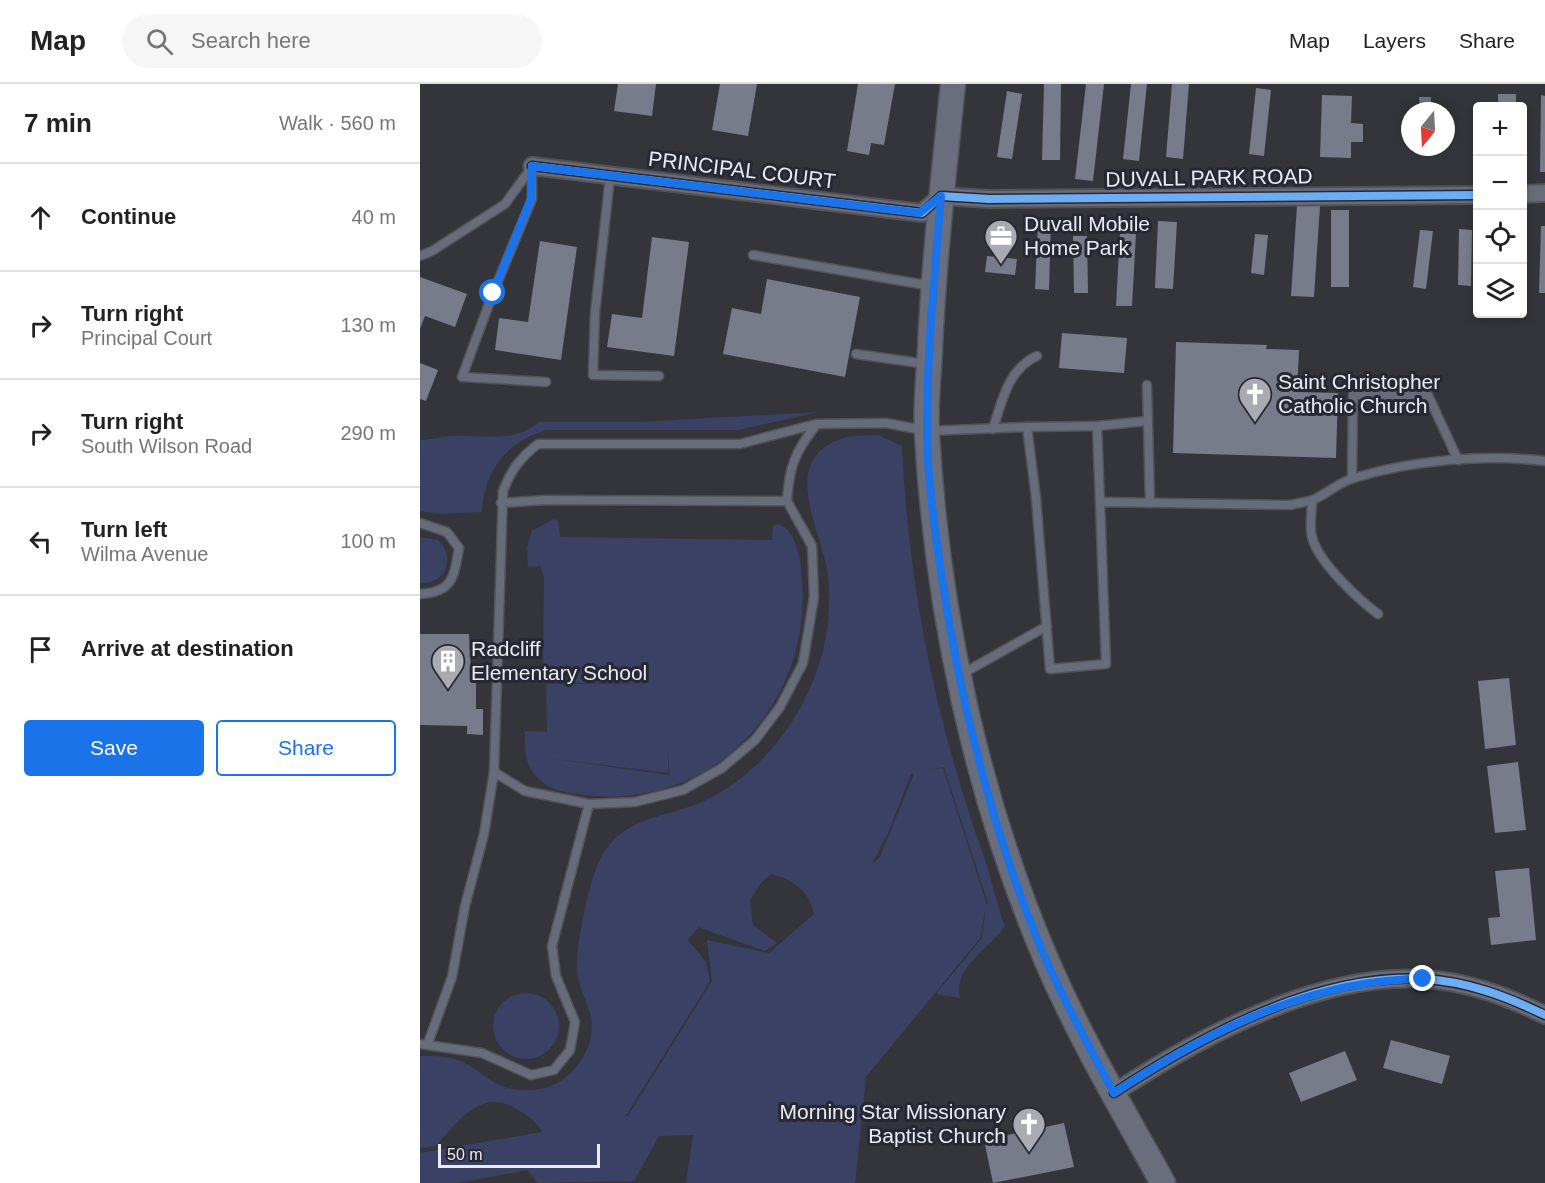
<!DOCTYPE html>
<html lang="en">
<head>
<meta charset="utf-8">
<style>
  body { margin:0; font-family:Arial,sans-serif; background:#f6f6f6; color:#222 }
  .controls { position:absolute; right:18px; top:18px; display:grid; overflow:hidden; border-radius:6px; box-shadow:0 3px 9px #0003 }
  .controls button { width:54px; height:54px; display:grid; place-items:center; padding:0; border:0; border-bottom:2px solid #e0e0e0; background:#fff; color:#222; font:30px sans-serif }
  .compass { position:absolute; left:981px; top:18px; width:54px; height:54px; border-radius:50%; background:#fff; box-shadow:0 3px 9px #0003; rotate:198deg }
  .scale { position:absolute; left:18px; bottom:15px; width:162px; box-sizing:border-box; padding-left:6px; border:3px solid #e9ebf2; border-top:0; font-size:16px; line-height:21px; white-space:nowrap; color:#e9ebf2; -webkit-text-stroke:4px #262933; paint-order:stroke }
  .stop { position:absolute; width:18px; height:18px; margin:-14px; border:4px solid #1a73e8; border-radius:50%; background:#fff }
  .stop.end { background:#1a73e8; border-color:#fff; box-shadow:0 2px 6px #0008 }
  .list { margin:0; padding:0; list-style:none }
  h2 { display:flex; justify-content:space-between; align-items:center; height:78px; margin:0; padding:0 24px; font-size:26px }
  h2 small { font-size:20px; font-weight:400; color:#767676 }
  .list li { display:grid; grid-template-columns:39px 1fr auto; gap:18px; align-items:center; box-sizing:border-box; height:108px; padding:0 24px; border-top:2px solid #e0e0e0 }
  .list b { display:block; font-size:22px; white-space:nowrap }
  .list p { margin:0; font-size:20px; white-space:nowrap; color:#767676 }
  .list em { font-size:20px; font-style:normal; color:#767676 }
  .actions { display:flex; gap:12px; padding:18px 24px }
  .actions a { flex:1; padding:14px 0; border:2px solid #1a73e8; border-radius:6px; text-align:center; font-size:21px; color:#1a73e8 }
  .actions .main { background:#1a73e8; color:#fff }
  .icon { flex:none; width:33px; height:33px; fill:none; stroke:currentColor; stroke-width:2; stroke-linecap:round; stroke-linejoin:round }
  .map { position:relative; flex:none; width:1125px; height:1099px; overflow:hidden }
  header { display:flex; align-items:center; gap:36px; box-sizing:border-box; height:84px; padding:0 30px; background:#fff; border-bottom:2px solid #e0e0e0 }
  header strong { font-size:28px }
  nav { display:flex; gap:33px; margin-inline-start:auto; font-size:21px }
  .search { width:420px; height:54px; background:#f6f6f6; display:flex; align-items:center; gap:15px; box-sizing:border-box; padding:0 21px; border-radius:33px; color:#767676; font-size:22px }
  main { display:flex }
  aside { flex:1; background:#fff }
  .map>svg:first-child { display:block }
</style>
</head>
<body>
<header>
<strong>Map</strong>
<div class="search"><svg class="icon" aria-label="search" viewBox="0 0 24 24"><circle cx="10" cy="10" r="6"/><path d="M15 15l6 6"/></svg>Search here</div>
<nav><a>Map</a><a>Layers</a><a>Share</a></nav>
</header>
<main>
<aside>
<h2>7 min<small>Walk · 560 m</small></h2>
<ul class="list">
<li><svg class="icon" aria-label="ahead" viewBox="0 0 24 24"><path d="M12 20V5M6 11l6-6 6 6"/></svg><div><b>Continue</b></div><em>40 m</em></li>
<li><svg class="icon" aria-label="right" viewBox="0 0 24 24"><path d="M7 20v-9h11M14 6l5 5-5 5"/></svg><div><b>Turn right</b><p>Principal Court</p></div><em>130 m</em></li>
<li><svg class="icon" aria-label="right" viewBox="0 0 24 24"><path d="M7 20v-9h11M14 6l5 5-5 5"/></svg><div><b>Turn right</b><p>South Wilson Road</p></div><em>290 m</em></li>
<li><svg class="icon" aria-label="left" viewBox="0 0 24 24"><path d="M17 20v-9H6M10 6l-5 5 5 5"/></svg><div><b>Turn left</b><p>Wilma Avenue</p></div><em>100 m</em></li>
<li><svg class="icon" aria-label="arrive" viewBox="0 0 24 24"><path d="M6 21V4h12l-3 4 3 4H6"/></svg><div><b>Arrive at destination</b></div></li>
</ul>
<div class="actions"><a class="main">Save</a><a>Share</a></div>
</aside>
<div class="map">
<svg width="1125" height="1099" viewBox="0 0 1125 1099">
  <rect width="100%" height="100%" fill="#34353a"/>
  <g fill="#3a4164" fill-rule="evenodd">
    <path d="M 399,328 L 318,346 L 127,346 C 87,357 64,386 62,428 L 21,430 L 0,427 L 0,356 C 9,356 15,354 23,353 C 56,348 92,362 119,338 L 219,338 Z"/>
    <path d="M 458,351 L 482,362 C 488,502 517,642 564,773 C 572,796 576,819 585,842 C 571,863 532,884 540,914 L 516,910 L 562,854 L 566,823 L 560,854 L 446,993 L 435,1099 L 266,1099 L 273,1051 L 239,1052 L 214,1097 L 117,1099 L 108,1086 L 37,1099 L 0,1099 L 0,1069 L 122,1048 C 116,1036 106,1031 95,1024 C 61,1004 37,1038 16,1062 L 0,1064 L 0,972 C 15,972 29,972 43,978 C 54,983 62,991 72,997 C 88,1008 115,1009 133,1001 C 158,990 176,960 171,933 C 167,915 156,900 157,881 C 157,857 168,802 178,780 C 200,730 245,736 288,715 C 337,691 376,643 395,592 C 408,559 412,522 407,486 C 400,443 358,374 424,354 C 435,351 447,352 458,351 ZM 524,683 L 568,819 L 567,821 L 523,684 L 510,686 ZM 491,690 L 494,690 L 460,773 L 451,781 L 468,749 ZM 351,790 C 372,795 390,807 394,830 L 349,869 L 287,856 L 292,897 L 208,1032 L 205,1033 L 290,897 L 286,878 L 268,856 L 278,843 L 345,867 L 357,859 L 333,841 L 330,816 L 342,798 Z"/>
    <path d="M 134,435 L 138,437 L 140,453 L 352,456 L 353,442 L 358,440 C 377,447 381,476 382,495 C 392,614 300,720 177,712 C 152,710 127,709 112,687 C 104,675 105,661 105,647 L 127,648 L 126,600 L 250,599 L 123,599 L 124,494 L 120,482 L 108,483 L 107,463 L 112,447 ZM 249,666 L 249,691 L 127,674 L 248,689 Z"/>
    <path d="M 0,453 L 18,456 C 36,473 26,501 0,499 Z"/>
    <circle cx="106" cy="942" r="33"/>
  </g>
  <g fill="#787b8a">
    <path d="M 198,0 L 236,0 L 232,32 L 194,27 Z"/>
    <path d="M 300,0 L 337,0 L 328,52 L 292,46 Z"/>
    <path d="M 438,0 L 475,0 L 464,61 L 451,59 L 449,71 L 427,67 Z"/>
    <path d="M 624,0 L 641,0 L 640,76 L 622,76 Z"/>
    <path d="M 666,0 L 684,0 L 673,97 L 655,95 Z"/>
    <path d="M 711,0 L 727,0 L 719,77 L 703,75 Z"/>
    <path d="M 752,0 L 769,0 L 763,75 L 746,73 Z"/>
    <path d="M 836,4 L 851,6 L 844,72 L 829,70 Z"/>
    <path d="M 587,7 L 602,10 L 592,75 L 577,73 Z"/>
    <rect x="1078" y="10" width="18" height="12"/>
    <path d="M 902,11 L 932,12 L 931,39 L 943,40 L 943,58 L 931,58 L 931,74 L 900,73 Z"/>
    <path d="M 1121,11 L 1125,12 L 1125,88 L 1120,88 Z"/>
    <path d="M 999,13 L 1011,13 L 1011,27 L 1000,27 Z"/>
    <rect x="1000" y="63" width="11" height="7"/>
    <path d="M 877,121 L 900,122 L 894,213 L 871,212 Z"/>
    <rect x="911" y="126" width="18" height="77"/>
    <path d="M 738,137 L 757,138 L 753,205 L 735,204 Z"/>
    <path d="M 618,138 L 631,138 L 629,206 L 615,205 Z"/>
    <path d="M 1121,142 L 1125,142 L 1125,209 L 1119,209 Z"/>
    <path d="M 1039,145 L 1052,146 L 1051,202 L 1038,201 Z"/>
    <path d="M 1000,146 L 1013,147 L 1006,205 L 993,203 Z"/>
    <path d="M 700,148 L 716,149 L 712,222 L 696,222 Z"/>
    <path d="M 835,150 L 848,151 L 844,191 L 831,189 Z"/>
    <path d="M 653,152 L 667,152 L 668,209 L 654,209 Z"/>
    <path d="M 232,153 L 269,158 L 254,272 L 187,263 L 192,230 L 222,234 Z"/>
    <path d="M 120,157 L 157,163 L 141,276 L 75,266 L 79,234 L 108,238 Z"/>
    <path d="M 567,172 L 597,175 L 595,191 L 565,188 Z"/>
    <path d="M 0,193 L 47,210 L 35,243 L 5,232 L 0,245 Z"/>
    <path d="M 347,195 L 440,213 L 425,293 L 303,270 L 312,224 L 341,230 Z"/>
    <path d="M 642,249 L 707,254 L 704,289 L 639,284 Z"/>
    <path d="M 756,258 L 847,261 L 846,265 L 879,266 L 877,308 L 918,309 L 916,374 L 753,369 Z"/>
    <path d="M 0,279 L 18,286 L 6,317 L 0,315 Z"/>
    <path d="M 0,550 L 49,550 L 51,588 L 56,588 L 56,625 L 63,625 L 63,651 L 47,650 L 47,642 L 0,641 Z"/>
    <path d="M 1089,594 L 1096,661 L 1065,665 L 1058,597 Z"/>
    <path d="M 1098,678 L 1106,746 L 1075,749 L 1067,682 Z"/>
    <path d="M 1109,784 L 1116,856 L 1071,861 L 1068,834 L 1080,833 L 1075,787 Z"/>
    <path d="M 971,956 L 1030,972 L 1022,1000 L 963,984 Z"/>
    <path d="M 925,967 L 937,996 L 881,1018 L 869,989 Z"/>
    <path d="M 644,1039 L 654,1083 L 573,1099 L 564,1056 Z"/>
  </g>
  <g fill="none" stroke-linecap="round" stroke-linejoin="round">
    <defs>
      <g id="service">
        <path d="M 112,82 L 112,115 L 73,209 L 42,293 L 126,298"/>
        <path d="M 190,93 L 175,229 L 173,291 L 239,292"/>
        <path d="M 333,171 L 511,202"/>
        <path d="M 0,172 L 12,167 L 85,120 L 112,83"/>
        <path d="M 436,270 L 506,280"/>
        <path d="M 727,301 L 730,419"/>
        <path d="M 677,342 L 727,337"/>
        <path d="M 607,343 L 677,342 L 680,418"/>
        <path d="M 573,345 C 582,317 588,285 617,272"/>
        <path d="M 932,394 L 933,311 L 1008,311 L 1038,376"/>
        <path d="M 892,416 C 892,427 889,443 892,453 C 898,478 938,515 958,530"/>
        <path d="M 367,417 C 369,383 375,368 396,341"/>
        <path d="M 81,419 L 125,416 L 367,417 L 392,462 L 394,513 L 383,579 L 360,623 L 335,656 L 302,684 L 263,706 L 215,718 L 169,720"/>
        <path d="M 0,439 L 27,448 L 39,464 C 34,493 33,508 0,510"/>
        <path d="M 542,590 L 627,542"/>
        <path d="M 8,959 L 32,893 L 45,822 L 64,750 L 74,688 L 83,407 C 91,386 100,374 118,360 L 320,360 L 396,340 L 466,339 L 507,347 L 607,343 L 616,414 L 630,585 L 686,580 L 680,418 L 871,421 C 878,419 886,418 893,416 C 907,410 919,398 934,394 C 993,376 1063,370 1125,377"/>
        <path d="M 0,960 L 62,969 L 111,991 L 134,986 L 150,966 L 155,938 L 136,892 L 132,862 L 169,720 L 105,707 L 74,688"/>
      </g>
      <g id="minor">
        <path d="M 112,82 L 502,129 L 521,112 L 569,115 L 1058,111"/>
        <path d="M 1102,110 L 1125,109"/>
        <path d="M 694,1009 C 779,953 898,889 1003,895 C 1046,897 1086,912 1125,931"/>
      </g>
      <path id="secondary" d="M 533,0 C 524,88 514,175 510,264 C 509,292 505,321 507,350 C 517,527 556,711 626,875 C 659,952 702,1025 743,1099"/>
    </defs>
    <use href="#service" stroke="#525357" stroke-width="11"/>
    <use href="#minor" stroke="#525357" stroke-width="20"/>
    <use href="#secondary" stroke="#525357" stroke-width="27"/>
    <use href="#service" stroke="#686b79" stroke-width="8"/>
    <use href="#minor" stroke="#686b79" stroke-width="16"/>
    <use href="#secondary" stroke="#6a6d7c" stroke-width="24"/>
    <defs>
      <g id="cycleway">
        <path d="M 112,82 L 502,129 L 521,112 L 569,115 L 1058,111"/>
        <path d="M 694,1009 C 779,953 898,889 1003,895 C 1046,897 1086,912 1125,931"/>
      </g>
    </defs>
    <use href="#cycleway" stroke="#262933" stroke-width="11"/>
    <use href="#cycleway" stroke="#6dadf4" stroke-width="8"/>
  </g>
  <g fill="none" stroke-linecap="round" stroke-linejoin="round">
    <path stroke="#1a73e8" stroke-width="8" d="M 73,209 L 111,115 L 112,82 L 499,129 L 521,112 C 515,190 507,268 507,345 C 507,394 515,446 522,494 C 541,622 575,757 626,876 C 646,921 670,965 694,1009 C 785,949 891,895 1003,895"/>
  </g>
  <defs>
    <symbol id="office-pin" viewBox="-11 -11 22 30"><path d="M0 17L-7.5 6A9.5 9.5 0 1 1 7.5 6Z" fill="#aaabb2" stroke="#262933"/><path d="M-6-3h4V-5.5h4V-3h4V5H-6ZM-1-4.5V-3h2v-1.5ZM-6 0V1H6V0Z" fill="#fff"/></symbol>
    <symbol id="church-pin" viewBox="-11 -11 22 30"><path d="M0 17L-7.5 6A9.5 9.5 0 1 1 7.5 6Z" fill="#aaabb2" stroke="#262933"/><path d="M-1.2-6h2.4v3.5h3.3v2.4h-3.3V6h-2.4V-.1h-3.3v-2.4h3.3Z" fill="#fff"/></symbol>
    <symbol id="building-pin" viewBox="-11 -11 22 30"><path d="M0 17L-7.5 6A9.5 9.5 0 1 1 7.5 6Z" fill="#aaabb2" stroke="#262933"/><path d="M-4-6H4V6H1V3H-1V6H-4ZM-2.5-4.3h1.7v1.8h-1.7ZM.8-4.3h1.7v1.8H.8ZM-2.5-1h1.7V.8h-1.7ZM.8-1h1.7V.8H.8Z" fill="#fff"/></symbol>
  </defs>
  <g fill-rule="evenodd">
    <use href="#office-pin" x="562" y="133" width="38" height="52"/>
    <use href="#church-pin" x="816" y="291" width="38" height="52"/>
    <use href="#building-pin" x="9" y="558" width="38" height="52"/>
    <use href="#church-pin" x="590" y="1021" width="38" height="52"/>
  </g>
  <g text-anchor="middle" stroke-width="6" stroke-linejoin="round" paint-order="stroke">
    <g font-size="21" fill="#e9ebf2" stroke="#262933">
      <text transform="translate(322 86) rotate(7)" y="7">PRINCIPAL COURT</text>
      <text transform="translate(789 94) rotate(-1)" y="7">DUVALL PARK ROAD</text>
    </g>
    <g font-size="21" fill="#e9ebf2" stroke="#262933" text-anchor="start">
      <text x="604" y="147">Duvall Mobile<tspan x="604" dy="24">Home Park</tspan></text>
      <text x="858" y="305">Saint Christopher<tspan x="858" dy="24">Catholic Church</tspan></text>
      <text x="51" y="572">Radcliff<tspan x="51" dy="24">Elementary School</tspan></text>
      <text x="586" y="1035" text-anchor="end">Morning Star Missionary<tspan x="586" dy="24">Baptist Church</tspan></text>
    </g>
  </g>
</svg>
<div class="controls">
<button>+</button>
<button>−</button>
<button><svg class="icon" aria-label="locate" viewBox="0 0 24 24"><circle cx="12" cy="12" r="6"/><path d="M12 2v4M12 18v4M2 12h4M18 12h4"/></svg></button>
<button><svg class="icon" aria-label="layers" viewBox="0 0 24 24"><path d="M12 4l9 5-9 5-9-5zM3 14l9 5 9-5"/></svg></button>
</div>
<svg class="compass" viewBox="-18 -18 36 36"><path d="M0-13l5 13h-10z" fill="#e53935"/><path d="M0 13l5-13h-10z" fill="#767676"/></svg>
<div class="scale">50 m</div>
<div class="stop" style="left:73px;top:209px"></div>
<div class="stop end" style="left:1003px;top:895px"></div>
</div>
</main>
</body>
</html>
